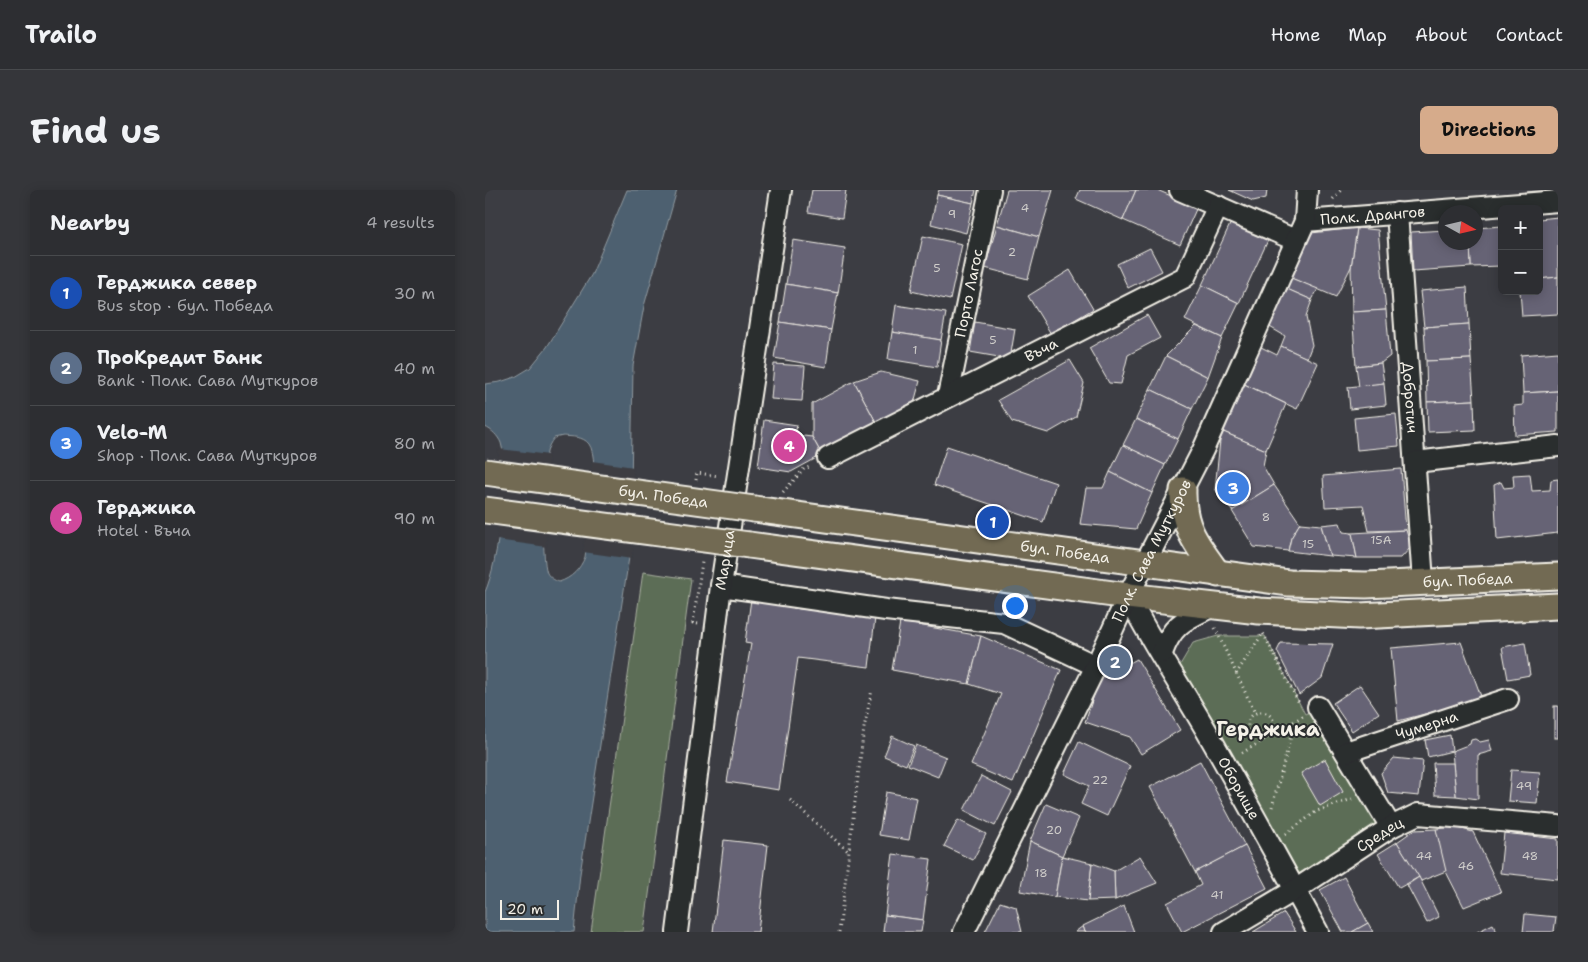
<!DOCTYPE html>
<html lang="en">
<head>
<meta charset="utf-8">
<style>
  body { margin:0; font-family:"Shantell Sans",sans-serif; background:#35363a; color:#f1f3f6 }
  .controls { position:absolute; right:15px; top:15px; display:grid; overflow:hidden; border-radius:8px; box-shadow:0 2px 12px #0003 }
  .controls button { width:45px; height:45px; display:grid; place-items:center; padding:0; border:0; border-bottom:1px solid #484a4d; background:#2d2e32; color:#f1f3f6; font:25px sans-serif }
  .compass { position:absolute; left:953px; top:15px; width:45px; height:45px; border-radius:50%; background:#2d2e32; box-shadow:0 2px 12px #0003; rotate:98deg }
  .scale { position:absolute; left:15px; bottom:12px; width:59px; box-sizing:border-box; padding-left:5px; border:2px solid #f4f1e8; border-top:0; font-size:14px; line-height:18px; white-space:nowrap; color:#f4f1e8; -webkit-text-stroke:4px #2a2d2e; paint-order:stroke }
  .you { position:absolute; left:529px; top:415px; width:18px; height:18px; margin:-12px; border:4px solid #fff; border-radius:50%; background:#1a73e8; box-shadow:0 0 0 8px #1a73e833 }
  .badge { display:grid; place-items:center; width:32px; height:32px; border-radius:50%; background:#d6ab8b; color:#fff; font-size:16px; font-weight:700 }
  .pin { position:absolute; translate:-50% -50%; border:2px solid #fff; box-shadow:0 1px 5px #0006 }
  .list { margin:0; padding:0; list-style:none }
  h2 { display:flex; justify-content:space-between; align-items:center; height:65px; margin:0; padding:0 20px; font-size:21px }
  h2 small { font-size:16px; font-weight:400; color:#a7a8ac }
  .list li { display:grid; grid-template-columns:32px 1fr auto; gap:15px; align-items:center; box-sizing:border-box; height:75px; padding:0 20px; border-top:1px solid #484a4d }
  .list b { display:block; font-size:19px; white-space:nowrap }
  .list p { margin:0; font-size:16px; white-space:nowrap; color:#a7a8ac }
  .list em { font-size:16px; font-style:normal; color:#a7a8ac }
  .map { position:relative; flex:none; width:1073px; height:742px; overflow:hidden; border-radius:8px }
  header { display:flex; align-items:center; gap:30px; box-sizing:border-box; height:70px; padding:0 25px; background:#2d2e32; border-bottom:1px solid #484a4d }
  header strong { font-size:24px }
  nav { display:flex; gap:28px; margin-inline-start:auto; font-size:18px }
  .intro { display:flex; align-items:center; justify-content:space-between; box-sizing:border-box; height:120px; padding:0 30px }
  h1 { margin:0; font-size:35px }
  .button { padding:12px 22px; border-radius:8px; background:#d6ab8b; color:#111; font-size:18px; font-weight:700 }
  main { display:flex; gap:30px; padding:0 30px }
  aside { flex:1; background:#2d2e32; border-radius:8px; box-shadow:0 2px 12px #0003 }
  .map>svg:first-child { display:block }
</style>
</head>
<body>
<header>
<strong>Trailo</strong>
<nav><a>Home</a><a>Map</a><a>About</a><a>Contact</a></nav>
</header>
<div class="intro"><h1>Find us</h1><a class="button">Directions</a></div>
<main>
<aside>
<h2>Nearby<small>4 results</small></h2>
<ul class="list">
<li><span class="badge" style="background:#1a4fb4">1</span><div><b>Герджика север</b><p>Bus stop · бул. Победа</p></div><em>30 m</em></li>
<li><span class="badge" style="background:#5c6f8a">2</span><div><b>ПроКредит Банк</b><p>Bank · Полк. Сава Муткуров</p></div><em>40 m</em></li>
<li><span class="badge" style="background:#3f7fe0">3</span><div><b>Velo-M</b><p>Shop · Полк. Сава Муткуров</p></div><em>80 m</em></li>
<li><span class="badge" style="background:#d1479c">4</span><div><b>Герджика</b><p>Hotel · Въча</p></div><em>90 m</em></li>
</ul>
</aside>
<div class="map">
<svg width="1073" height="742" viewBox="0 0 1073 742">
  <rect width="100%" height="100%" fill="#3c3d43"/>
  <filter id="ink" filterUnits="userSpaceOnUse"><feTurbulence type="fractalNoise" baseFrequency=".02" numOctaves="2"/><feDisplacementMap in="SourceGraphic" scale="10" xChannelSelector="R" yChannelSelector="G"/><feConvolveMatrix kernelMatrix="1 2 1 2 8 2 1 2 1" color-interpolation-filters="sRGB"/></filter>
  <g filter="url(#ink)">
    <g fill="#5c6d56" stroke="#a8af9f">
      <path d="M 158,382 L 206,389 L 159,742 L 106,742 Z"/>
      <path d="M 733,446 L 780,446 L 820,524 L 828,520 L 895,635 L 815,689 L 695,475 L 708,453 Z"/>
    </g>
    <path fill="#4d6070" stroke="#909aa0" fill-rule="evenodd" d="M 142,0 L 192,0 L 159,116 L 148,176 L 145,361 L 95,684 L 89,742 L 0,742 L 0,402 C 13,374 25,281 16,253 C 13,246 7,240 0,237 L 0,194 L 15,192 L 30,187 L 45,178 L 62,157 L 107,84 ZM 78,246 C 87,247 98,246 104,254 C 116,270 103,344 100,367 C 95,379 87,388 74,392 C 69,390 65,388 62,383 C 56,368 58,280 62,262 C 63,257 65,253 69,248 Z"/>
    <g fill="#3c3d43">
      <path d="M 14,259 L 64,265 L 61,306 L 62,357 L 12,350 Z"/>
      <path d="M 107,271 L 149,277 L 147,369 L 98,362 Z"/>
    </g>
    <g fill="#666375" stroke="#f4f1e8">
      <path d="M 327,0 L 361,0 L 357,28 L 323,22 Z"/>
      <path d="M 454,0 L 491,0 L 488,13 L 452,5 Z"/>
      <path d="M 522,0 L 568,0 L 554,47 L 512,35 Z"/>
      <path d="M 595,0 L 651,0 L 638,30 L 591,9 Z"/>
      <path d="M 651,0 L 672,0 L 712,17 L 695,55 L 638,30 Z"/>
      <path d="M 744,0 L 782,0 L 781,8 L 768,11 Z"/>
      <path d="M 452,5 L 488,13 L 481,43 L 446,34 Z"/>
      <path d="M 1073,27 L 1073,87 L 1054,89 L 1054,29 Z"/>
      <path d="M 747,30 L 784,48 L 754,113 L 717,95 Z"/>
      <path d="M 512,35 L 554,47 L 543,89 L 500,78 Z"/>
      <path d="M 1017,36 L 1017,76 L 986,77 L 985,52 L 991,52 L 991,38 Z"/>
      <path d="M 872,38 L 893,40 L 901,120 L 867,122 L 866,77 Z"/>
      <path d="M 872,38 L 866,77 L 851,107 L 806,88 L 826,43 Z"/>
      <path d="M 961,40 L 961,52 L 985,52 L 986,77 L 928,81 L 926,42 Z"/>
      <path d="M 438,46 L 477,54 L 465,110 L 426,101 Z"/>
      <path d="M 308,50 L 360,58 L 353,103 L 301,94 Z"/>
      <path d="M 665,58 L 677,81 L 643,98 L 632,74 Z"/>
      <path d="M 585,80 L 608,119 L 566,144 L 543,106 Z"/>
      <path d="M 1073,87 L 1073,124 L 1037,126 L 1035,101 L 1054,101 L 1054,89 Z"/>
      <path d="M 806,88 L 833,99 L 827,110 L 802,99 Z"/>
      <path d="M 301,94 L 353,103 L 346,140 L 295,132 Z"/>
      <path d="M 717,95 L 754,113 L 737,148 L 700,130 Z"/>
      <path d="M 982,97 L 984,134 L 939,137 L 935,101 Z"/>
      <path d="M 802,99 L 827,110 L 821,127 L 827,155 L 822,168 L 796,156 L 800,146 L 783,136 Z"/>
      <path d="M 411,115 L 461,123 L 456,150 L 407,142 Z"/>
      <path d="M 901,120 L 905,166 L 896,173 L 871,176 L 867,122 Z"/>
      <path d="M 662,125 L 675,148 L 643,165 L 636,194 L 624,193 L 604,158 Z"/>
      <path d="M 295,132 L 346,140 L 341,177 L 289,168 Z"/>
      <path d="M 490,132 L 530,139 L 525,169 L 485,162 Z"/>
      <path d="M 984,134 L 986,169 L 941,171 L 939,137 Z"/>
      <path d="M 711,136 L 737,148 L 723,187 L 681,166 Z"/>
      <path d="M 407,142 L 456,150 L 452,177 L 403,169 Z"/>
      <path d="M 774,156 L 792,165 L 796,156 L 833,173 L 812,219 L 757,193 Z"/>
      <path d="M 1073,162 L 1073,201 L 1038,203 L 1036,165 Z"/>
      <path d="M 681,166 L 723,187 L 707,219 L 665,199 Z"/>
      <path d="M 986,169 L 989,210 L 942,212 L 941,171 Z"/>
      <path d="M 585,170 L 599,193 L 591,227 L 563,243 L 527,232 L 513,210 Z"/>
      <path d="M 896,173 L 899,193 L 874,197 L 871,176 Z"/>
      <path d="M 289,174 L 320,176 L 317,211 L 286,209 Z"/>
      <path d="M 396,182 L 435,191 L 429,213 L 392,234 L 369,191 Z"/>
      <path d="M 369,191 L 392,234 L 337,265 L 327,247 L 327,214 Z"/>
      <path d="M 757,193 L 801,214 L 781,260 L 736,241 Z"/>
      <path d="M 899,193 L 901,215 L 865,219 L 863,197 Z"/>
      <path d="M 665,199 L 707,219 L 693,249 L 651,229 Z"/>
      <path d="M 1073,201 L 1073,242 L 1030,245 L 1029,216 L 1038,215 L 1038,203 Z"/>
      <path d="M 989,210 L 990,240 L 943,242 L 942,212 Z"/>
      <path d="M 911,224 L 914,256 L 872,260 L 869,228 Z"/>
      <path d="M 651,229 L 693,249 L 680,275 L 638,255 Z"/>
      <path d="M 279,230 L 312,235 L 310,245 L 327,247 L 337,265 L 306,282 L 273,277 Z"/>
      <path d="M 736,241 L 781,260 L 778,276 L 789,295 L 747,321 L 730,299 Z"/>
      <path d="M 638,255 L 680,275 L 667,303 L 625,282 Z"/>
      <path d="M 462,256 L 571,293 L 558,332 L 449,295 Z"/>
      <path d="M 916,279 L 921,340 L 884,341 L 878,315 L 840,317 L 838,286 Z"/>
      <path d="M 625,282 L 667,303 L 651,339 L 595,334 L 601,298 L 618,298 Z"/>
      <path d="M 1045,284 L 1047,301 L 1065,300 L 1066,290 L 1073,289 L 1073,343 L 1012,350 L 1009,295 L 1016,292 L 1019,298 L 1029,297 L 1028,285 Z"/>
      <path d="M 789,295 L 815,333 L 806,348 L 803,361 L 769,357 L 747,321 Z"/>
      <path d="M 815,333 L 836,335 L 845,366 L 803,361 L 806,348 Z"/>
      <path d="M 855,333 L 858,342 L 867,343 L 872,368 L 845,366 L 836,335 Z"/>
      <path d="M 921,340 L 926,357 L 916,368 L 872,368 L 867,343 Z"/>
      <path d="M 266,409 L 309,415 L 308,418 L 390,428 L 384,477 L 313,468 L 294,600 L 242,592 L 266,454 L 260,453 Z"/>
      <path d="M 415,432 L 496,446 L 484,494 L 407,480 Z"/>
      <path d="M 496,446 L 576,480 L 528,593 L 486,575 L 516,504 L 484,494 Z"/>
      <path d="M 976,452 L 997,509 L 913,531 L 906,458 Z"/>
      <path d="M 796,453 L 848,454 L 837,488 L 814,505 L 792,461 Z"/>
      <path d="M 1040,453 L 1045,485 L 1023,489 L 1017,457 Z"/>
      <path d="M 627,462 L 641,475 L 652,469 L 695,540 L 656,564 L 645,547 L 600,532 L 613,493 Z"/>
      <path d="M 875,495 L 894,523 L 867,541 L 848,513 Z"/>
      <rect x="1069" y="516" width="4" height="32"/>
      <path d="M 965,545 L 967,561 L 943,567 L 940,550 Z"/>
      <path d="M 407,546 L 429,556 L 421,575 L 399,566 Z"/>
      <path d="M 990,549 L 995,552 L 1004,550 L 1007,561 L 993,565 L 993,609 L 971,606 L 967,561 L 985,554 L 986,550 Z"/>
      <path d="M 594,552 L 645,576 L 622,626 L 596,614 L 604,596 L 579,584 Z"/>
      <path d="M 431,555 L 461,567 L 453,587 L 423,575 Z"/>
      <path d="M 909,568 L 938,571 L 934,606 L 903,603 L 896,583 Z"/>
      <path d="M 840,569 L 858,602 L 835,616 L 816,583 Z"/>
      <path d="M 715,571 L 760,656 L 710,682 L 665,597 Z"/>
      <path d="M 948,573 L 968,573 L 971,606 L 950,605 Z"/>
      <path d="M 1026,580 L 1055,582 L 1052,613 L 1023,611 Z"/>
      <path d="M 496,586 L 527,602 L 510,636 L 479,620 Z"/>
      <path d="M 401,602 L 432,608 L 424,650 L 394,645 Z"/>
      <path d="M 561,614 L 594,628 L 577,666 L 545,651 Z"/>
      <path d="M 473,630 L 501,644 L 488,670 L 459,656 Z"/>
      <path d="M 969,637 L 988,642 L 1016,702 L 979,717 L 956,672 L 951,639 Z"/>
      <path d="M 951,639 L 961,681 L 936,691 L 912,652 L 929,640 Z"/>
      <path d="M 1019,643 L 1073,649 L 1073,689 L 1015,683 Z"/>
      <path d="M 239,650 L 283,655 L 273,742 L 228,742 Z"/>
      <path d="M 545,651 L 577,666 L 570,707 L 535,701 Z"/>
      <path d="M 912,652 L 934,687 L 914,698 L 893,664 Z"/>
      <path d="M 760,656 L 782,698 L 697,742 L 682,713 L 716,695 L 710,682 Z"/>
      <path d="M 408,664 L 446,669 L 438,730 L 400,725 Z"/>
      <path d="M 577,666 L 607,673 L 603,711 L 570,707 Z"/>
      <path d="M 655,666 L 672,693 L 630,710 L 629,681 Z"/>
      <path d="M 607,673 L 629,681 L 630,710 L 603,711 Z"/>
      <path d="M 859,687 L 883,733 L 867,742 L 858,742 L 835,700 Z"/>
      <path d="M 934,687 L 954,727 L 942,733 L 922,695 Z"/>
      <path d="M 515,712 L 531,717 L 537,742 L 500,742 Z"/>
      <path d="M 639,716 L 649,742 L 600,742 L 598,736 Z"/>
      <path d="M 799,723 L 811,742 L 768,742 Z"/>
      <path d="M 1040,724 L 1071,727 L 1069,741 L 1071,742 L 1038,742 Z"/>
      <path d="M 400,725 L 438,730 L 436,742 L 398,742 Z"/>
      <path d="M 883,733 L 888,742 L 867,742 Z"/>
      <path d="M 1008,734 L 1012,742 L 992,742 Z"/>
      <path d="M 598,736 L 600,742 L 590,742 Z"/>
    </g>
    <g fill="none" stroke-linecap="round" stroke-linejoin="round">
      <defs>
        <g id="minor">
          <path d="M 695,0 L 810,50"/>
          <path id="s1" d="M 912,23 L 938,392"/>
          <path id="s2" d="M 820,31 L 1073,11"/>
          <path id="s3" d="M 463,206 L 505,0"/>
          <path id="s4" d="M 343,268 L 700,87 L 733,16"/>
          <path d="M 930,272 L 1073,256"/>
          <path d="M 236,396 L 401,420 L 519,433 L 611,476"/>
          <path id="s5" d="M 643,406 C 666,452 695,495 721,540 C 759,607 796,674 833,742"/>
          <path d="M 677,463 C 688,433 700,430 728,416"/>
          <path d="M 833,517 L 906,637"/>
          <path id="s6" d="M 861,562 L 1023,509"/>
          <path id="s7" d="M 192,742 L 236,396 L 296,0"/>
          <path id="s8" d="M 479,742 L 611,476 L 643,406 L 718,260 L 820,31 L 822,0"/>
          <path id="s9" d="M 739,742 L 810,700 L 906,637 L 933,624 L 1073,636"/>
        </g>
        <g id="major">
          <path d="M 698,300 C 697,338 712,355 733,384"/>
          <path id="s10" d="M 269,319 L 804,393 L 881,395 L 1073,386"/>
          <path d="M 264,355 L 643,406 L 774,421 L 874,426 L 1073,416"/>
        </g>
      </defs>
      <use href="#minor" stroke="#f4f1e8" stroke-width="24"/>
      <use href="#major" stroke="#f4f1e8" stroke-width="29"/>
      <g stroke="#f4f1e8" stroke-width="3" stroke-dasharray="1 4" stroke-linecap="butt">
        <path d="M 848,9 L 856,0"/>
        <path d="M 211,290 L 212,283 L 234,286"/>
        <path d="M 298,302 L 319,279 L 327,276"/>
        <path d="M 213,434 L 208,433 L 217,372"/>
        <path d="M 730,438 L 770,523"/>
        <path d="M 751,484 L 778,443 L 814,513"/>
        <circle cx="776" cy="535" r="13"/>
        <path d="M 757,563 L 818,526"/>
        <path d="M 305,610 L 364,662"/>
        <path d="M 787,617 L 810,531"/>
        <path d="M 801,644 L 832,621 L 867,609"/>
        <path d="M 354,742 L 379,538 L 387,500"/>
      </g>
      <use href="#minor" stroke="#2a2d2e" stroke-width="20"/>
      <use href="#major" stroke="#726b52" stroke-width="25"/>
      <defs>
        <g id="major-bridge">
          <path id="s11" d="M 0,282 L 269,319"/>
          <path d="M 0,320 L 264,355"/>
        </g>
      </defs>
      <use href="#major-bridge" stroke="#f4f1e8" stroke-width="29" stroke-linecap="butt"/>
      <use href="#major-bridge" stroke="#726b52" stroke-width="25"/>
    </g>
  </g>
  <g text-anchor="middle" stroke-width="4" stroke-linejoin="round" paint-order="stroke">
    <g font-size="12" fill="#d0cecb">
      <text x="540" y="22">4</text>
      <text x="467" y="28">9</text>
      <text x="527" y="66">2</text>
      <text x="452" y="82">5</text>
      <text x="508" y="154">5</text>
      <text x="430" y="164">1</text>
      <text x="781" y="331">8</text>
      <text x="896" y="354">15А</text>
      <text x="823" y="358">15</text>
      <text x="615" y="594">22</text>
      <text x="1039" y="600">49</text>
      <text x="569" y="644">20</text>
      <text x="939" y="670">44</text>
      <text x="1045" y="670">48</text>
      <text x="981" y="680">46</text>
      <text x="556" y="687">18</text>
      <text x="732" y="709">41</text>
    </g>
    <g font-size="15" fill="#f4f1e8" stroke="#2a2d2e">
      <text dy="5" stroke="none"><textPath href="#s2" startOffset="68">Полк. Дрангов</textPath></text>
      <text dy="5" stroke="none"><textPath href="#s3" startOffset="105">Порто Лагос</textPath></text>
      <text dy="5" stroke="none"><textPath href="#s4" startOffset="239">Въча</textPath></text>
      <text dy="5" stroke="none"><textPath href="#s1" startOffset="185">Добротич</textPath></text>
      <text dy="5" stroke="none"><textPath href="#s11" startOffset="180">бул. Победа</textPath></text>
      <text dy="5" stroke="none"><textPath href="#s8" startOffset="425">Полк. Сава Муткуров</textPath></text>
      <text dy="5" stroke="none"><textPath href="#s10" startOffset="314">бул. Победа</textPath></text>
      <text dy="5" stroke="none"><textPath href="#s7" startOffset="375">Марица</textPath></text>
      <text dy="5" stroke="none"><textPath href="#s10" startOffset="719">бул. Победа</textPath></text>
      <text dy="5" stroke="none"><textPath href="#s6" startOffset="85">Чумерна</textPath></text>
      <text dy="5" stroke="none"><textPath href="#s5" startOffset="222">Оборище</textPath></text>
      <text dy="5" stroke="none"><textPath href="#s9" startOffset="184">Средец</textPath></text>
    </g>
    <g font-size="20" font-weight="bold" fill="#f4f1e8" stroke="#2a2d2e">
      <text x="783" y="546">Герджика</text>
    </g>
  </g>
</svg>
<div class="controls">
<button>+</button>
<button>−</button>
</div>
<svg class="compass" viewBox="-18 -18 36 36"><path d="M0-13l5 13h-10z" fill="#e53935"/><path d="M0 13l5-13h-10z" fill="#a7a8ac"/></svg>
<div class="scale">20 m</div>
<div class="you"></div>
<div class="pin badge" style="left:508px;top:332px;background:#1a4fb4">1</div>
<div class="pin badge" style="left:630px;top:472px;background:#5c6f8a">2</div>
<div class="pin badge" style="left:748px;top:298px;background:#3f7fe0">3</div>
<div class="pin badge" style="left:304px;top:256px;background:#d1479c">4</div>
</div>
</main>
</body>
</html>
